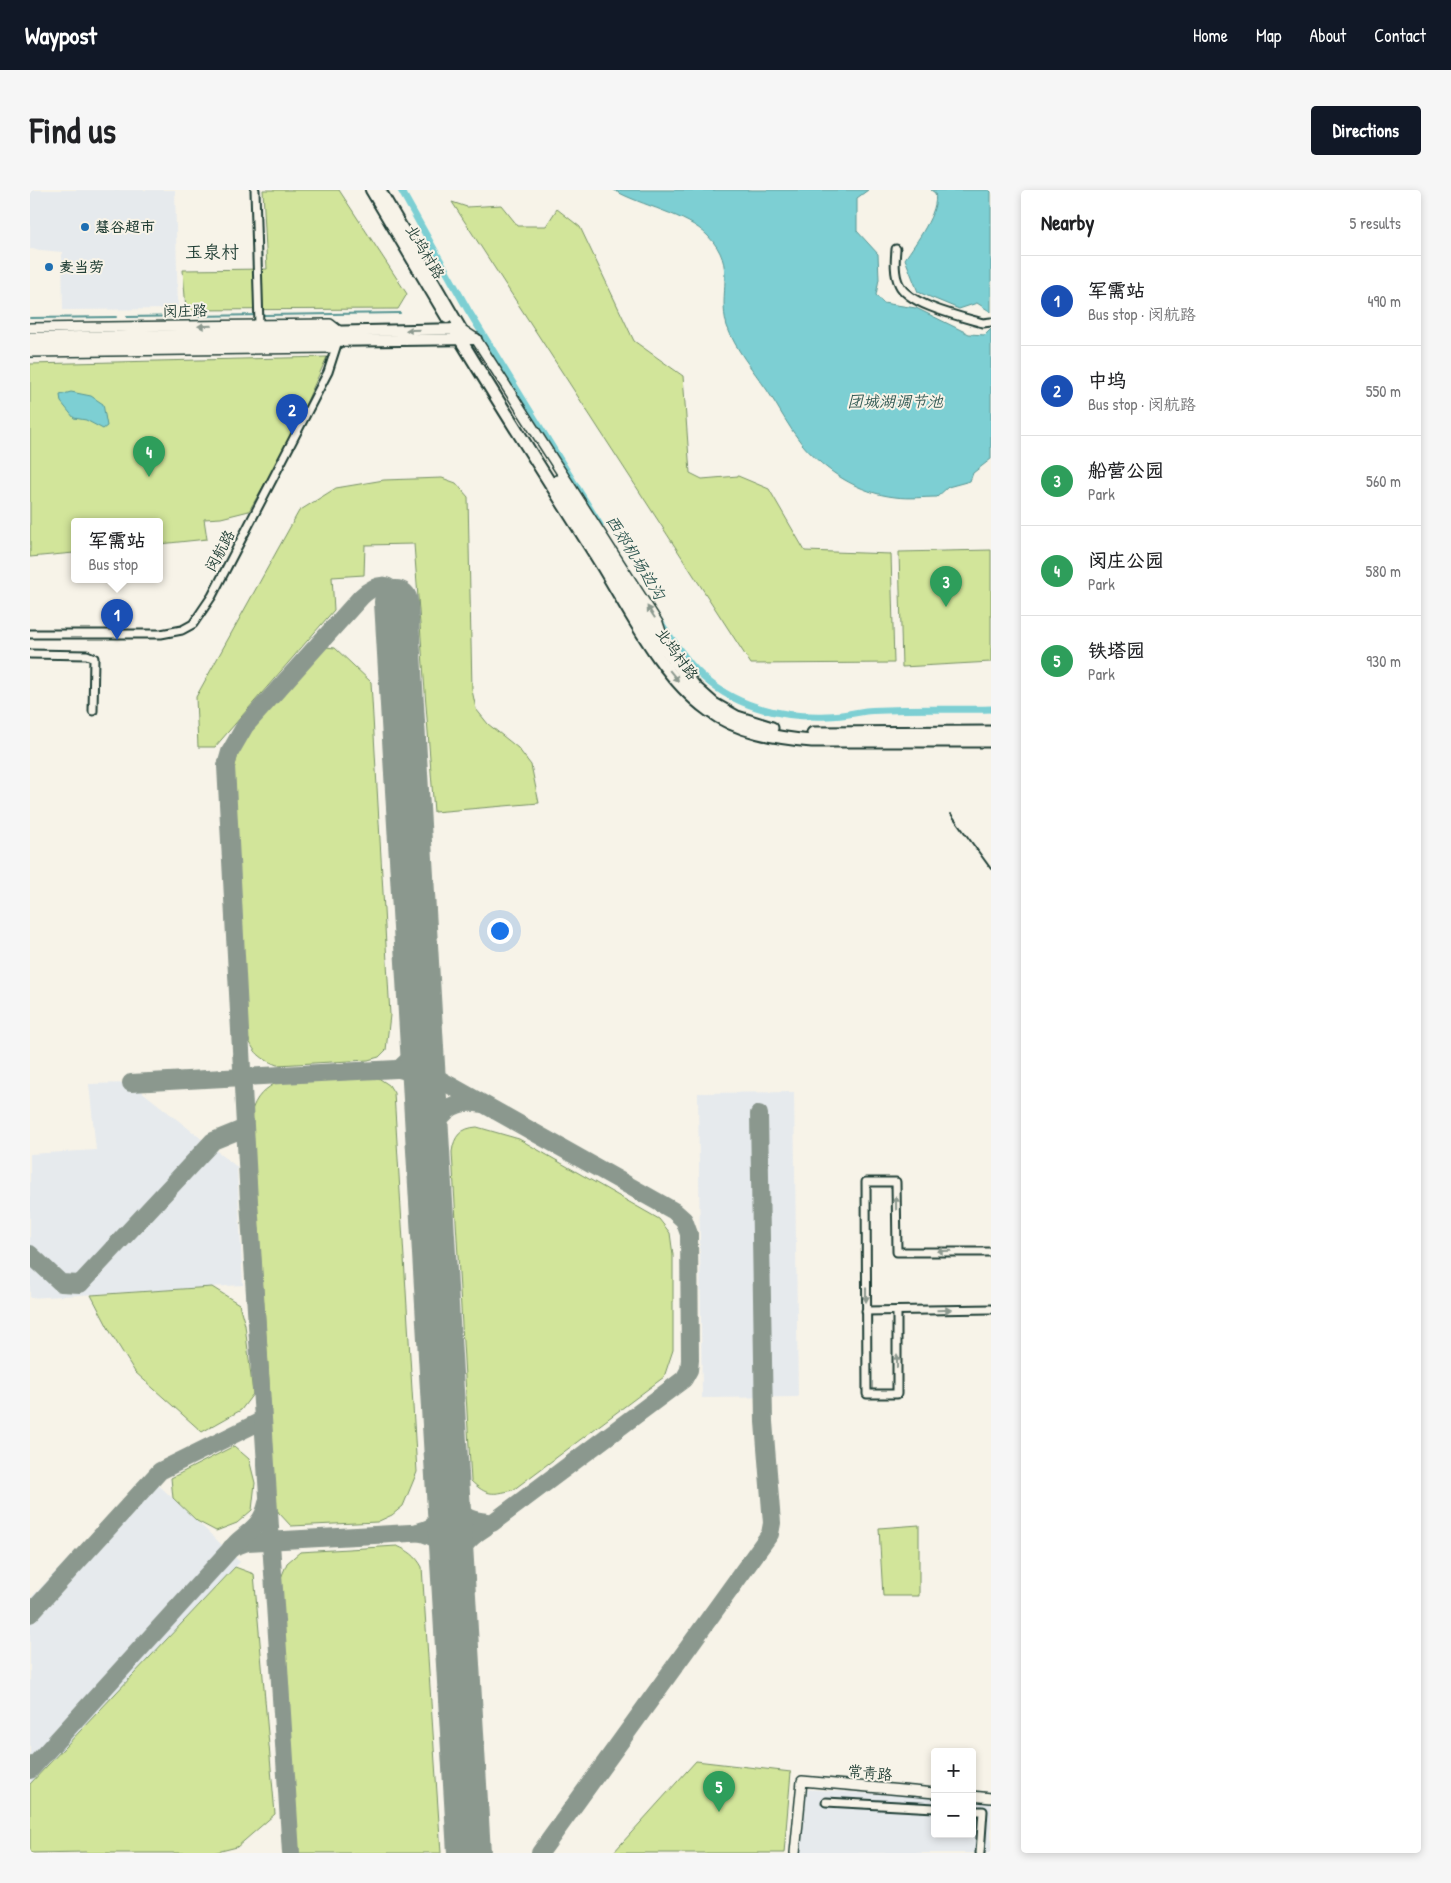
<!DOCTYPE html>
<html lang="en">
<head>
<meta charset="utf-8">
<style>
  body { margin:0; font-family:"Patrick Hand","LXGW WenKai TC",sans-serif; background:#f6f6f6; color:#202124 }
  .controls { position:absolute; right:15px; bottom:15px; display:grid; overflow:hidden; border-radius:5px; box-shadow:0 2px 8px #0003 }
  .controls button { width:45px; height:45px; display:grid; place-items:center; padding:0; border:0; border-bottom:1px solid #e0e0e0; background:#fff; color:#202124; font:25px sans-serif }
  .you { position:absolute; left:469px; top:740px; width:18px; height:18px; margin:-12px; border:4px solid #fff; border-radius:50%; background:#1a73e8; box-shadow:0 0 0 8px #1a73e833 }
  .badge { display:grid; place-items:center; width:32px; height:32px; border-radius:50%; background:#111827; color:#fff; font-size:16px; font-weight:700 }
  .pin { position:absolute; translate:-50% -41px; filter:drop-shadow(0 1px 2px #0008) }
  .pin::after { content:''; position:absolute; top:26px; width:18px; height:15px; background:inherit; clip-path:polygon(0 0,100% 0,50% 100%) }
  .popup { position:absolute; left:41px; top:328px; width:92px; height:65px; box-sizing:border-box; display:grid; place-content:center; border-radius:5px; background:#fff; filter:drop-shadow(0 1px 4px #0005); font-size:16px; white-space:nowrap; color:#757577 }
  .popup b { font-size:19px; color:#202124 }
  .popup::after { content:''; position:absolute; left:50%; top:100%; margin-left:-10px; border:10px solid transparent; border-top-color:#fff }
  .list { margin:0; padding:0; list-style:none }
  h2 { display:flex; justify-content:space-between; align-items:center; height:65px; margin:0; padding:0 20px; font-size:21px }
  h2 small { font-size:16px; font-weight:400; color:#757577 }
  .list li { display:grid; grid-template-columns:32px 1fr auto; gap:15px; align-items:center; box-sizing:border-box; height:90px; padding:0 20px; border-top:1px solid #e0e0e0 }
  .list b { display:block; font-size:19px; white-space:nowrap }
  .list p { margin:0; font-size:16px; white-space:nowrap; color:#757577 }
  .list em { font-size:16px; font-style:normal; color:#757577 }
  .map { position:relative; flex:none; width:961px; height:1663px; overflow:hidden; border-radius:5px }
  header { display:flex; align-items:center; gap:30px; box-sizing:border-box; height:70px; padding:0 25px; background:#111827; color:#fff }
  header strong { font-size:24px }
  nav { display:flex; gap:28px; margin-inline-start:auto; font-size:18px }
  .intro { display:flex; align-items:center; justify-content:space-between; box-sizing:border-box; height:120px; padding:0 30px }
  h1 { margin:0; font-size:35px }
  .button { padding:12px 22px; border-radius:5px; background:#111827; color:#fff; font-size:18px; font-weight:700 }
  main { display:flex; gap:30px; padding:0 30px }
  aside { flex:1; background:#fff; border-radius:5px; box-shadow:0 2px 8px #0003 }
  .map>svg:first-child { display:block }
</style>
</head>
<body>
<header>
<strong>Waypost</strong>
<nav><a>Home</a><a>Map</a><a>About</a><a>Contact</a></nav>
</header>
<div class="intro"><h1>Find us</h1><a class="button">Directions</a></div>
<main>
<div class="map">
<svg width="961" height="1663" viewBox="0 0 961 1663">
  <rect width="100%" height="100%" fill="#f7f3e8"/>
  <filter id="ink" filterUnits="userSpaceOnUse"><feTurbulence type="fractalNoise" baseFrequency=".02" numOctaves="2"/><feDisplacementMap in="SourceGraphic" scale="10" xChannelSelector="R" yChannelSelector="G"/><feConvolveMatrix kernelMatrix="1 2 1 2 8 2 1 2 1" color-interpolation-filters="sRGB"/></filter>
  <g filter="url(#ink)">
    <g fill="#e6eaed">
      <path d="M 0,0 L 145,0 L 148,119 L 33,120 L 32,62 L 0,59 Z"/>
      <path d="M 101,893 L 207,977 L 213,1095 L 0,1108 L 0,964 L 66,960 L 59,894 Z"/>
      <path d="M 764,902 L 768,1207 L 672,1208 L 668,903 Z"/>
      <path d="M 118,1285 L 210,1372 L 0,1594 L 0,1409 Z"/>
      <path d="M 775,1599 L 905,1608 L 905,1644 L 942,1644 L 942,1611 L 961,1613 L 961,1663 L 769,1663 Z"/>
    </g>
    <g fill="#d2e59a" stroke="#789167">
      <path d="M 233,0 L 309,0 L 377,104 L 368,119 L 156,120 L 153,80 L 237,79 Z"/>
      <path d="M 422,12 L 437,17 L 471,15 L 488,36 L 516,36 L 527,19 L 550,37 L 604,151 L 653,186 L 660,283 L 672,289 L 708,286 L 739,299 L 775,361 L 861,364 L 864,473 L 721,474 Z"/>
      <path d="M 297,167 L 258,253 L 219,321 L 191,328 L 174,329 L 177,349 L 130,354 L 130,331 L 44,331 L 44,363 L 0,367 L 0,174 Z"/>
      <path d="M 412,288 L 426,293 L 438,307 L 442,500 L 446,519 L 458,534 L 488,558 L 501,575 L 509,613 L 404,622 L 384,354 L 335,355 L 334,385 L 302,387 L 304,420 L 185,557 L 168,557 L 166,507 L 269,321 L 306,298 L 354,290 Z"/>
      <path d="M 961,360 L 961,472 L 872,477 L 869,362 Z"/>
      <path d="M 296,457 L 305,458 L 341,492 L 360,825 L 356,860 L 349,867 L 338,870 L 247,875 C 228,868 221,860 216,840 L 202,588 L 210,555 L 218,541 L 291,459 Z"/>
      <path d="M 344,885 L 359,895 L 364,903 L 387,1282 L 373,1316 L 362,1325 L 347,1332 L 261,1336 L 249,1323 L 243,1313 L 239,1191 L 221,924 C 225,907 235,898 250,891 Z"/>
      <path d="M 447,937 L 489,949 L 629,1029 L 640,1043 L 643,1065 L 643,1160 L 634,1187 L 483,1300 C 462,1305 457,1306 441,1291 L 422,962 C 424,946 431,938 447,937 Z"/>
      <path d="M 182,1097 L 209,1114 L 215,1135 L 223,1204 L 211,1220 L 172,1242 L 105,1182 L 82,1145 L 61,1105 Z"/>
      <path d="M 204,1256 L 219,1269 L 225,1293 L 222,1320 L 207,1333 L 186,1341 L 167,1331 L 143,1308 L 141,1288 Z"/>
      <path d="M 889,1335 L 889,1406 L 853,1406 L 849,1338 Z"/>
      <path d="M 367,1356 C 379,1361 386,1366 392,1377 L 411,1663 L 268,1663 L 251,1388 L 257,1373 L 270,1362 Z"/>
      <path d="M 205,1377 L 224,1384 L 245,1624 L 207,1657 L 183,1663 L 57,1663 L 56,1662 L 0,1663 L 0,1594 Z"/>
      <path d="M 666,1571 L 761,1582 L 754,1663 L 583,1663 Z"/>
    </g>
    <g fill="#7dcfd3" stroke="#579593">
      <path d="M 584,0 L 838,0 L 827,8 L 827,41 L 848,64 L 849,89 L 846,105 L 853,113 L 886,118 L 939,144 L 955,145 L 961,139 L 961,269 L 943,283 L 940,291 L 918,297 L 907,307 C 894,307 879,309 865,307 C 829,303 796,282 772,254 C 759,238 749,218 737,200 C 723,180 705,159 697,136 C 687,102 708,77 678,46 C 657,24 611,16 584,0 Z"/>
      <path d="M 901,0 L 961,0 L 961,122 L 947,113 L 929,119 L 888,102 L 875,69 C 885,54 910,21 905,3 Z"/>
      <path d="M 41,202 L 61,206 L 73,214 L 77,236 L 73,239 L 56,230 L 44,228 L 31,212 L 30,205 Z"/>
    </g>
    <g fill="none" stroke-linecap="round" stroke-linejoin="round">
      <g stroke="#579593" stroke-width="2">
        <path d="M 97,127 L 370,123"/>
        <path d="M 0,128 L 86,127"/>
      </g>
      <g stroke="#7dcfd3" stroke-width="7">
        <path d="M 371,0 L 438,120 L 570,335"/>
        <path d="M 628,429 C 640,446 652,466 667,481 C 701,516 750,528 798,526 C 811,526 823,523 836,521 C 877,518 920,520 961,519"/>
      </g>
      <g stroke="#8b988e" stroke-width="18">
        <path d="M 392,850 L 384,865 L 369,879 C 384,881 389,892 395,904"/>
        <path d="M 101,893 L 386,878 L 393,880 L 644,1021 L 654,1030 L 659,1044 L 660,1170 L 659,1180 L 654,1189 L 462,1333 L 444,1339 L 434,1340 L 217,1352 L 201,1358"/>
        <path d="M 398,951 C 409,925 421,908 452,914"/>
        <path d="M 0,1064 L 31,1093 L 50,1094 L 183,951 L 215,938"/>
        <path d="M 422,1373 C 417,1355 406,1346 388,1342 C 411,1336 416,1327 418,1304 C 425,1323 438,1331 458,1332"/>
        <path d="M 423,1390 C 427,1363 432,1352 456,1337"/>
        <path d="M 0,1424 L 130,1281 L 233,1230"/>
        <path d="M 0,1580 L 207,1352 C 221,1340 233,1333 237,1313"/>
        <path d="M 261,1663 L 219,1011 L 196,576 L 200,562 L 215,536 L 331,407 C 345,394 362,388 366,412"/>
        <path d="M 510,1663 L 740,1344 L 742,1333 L 734,1232 L 729,924"/>
      </g>
      <path stroke="#8b988e" stroke-width="44" d="M 366,412 L 439,1663"/>
      <defs>
        <g id="minor">
          <path d="M 225,0 L 229,135"/>
          <path d="M 866,59 C 865,71 864,84 869,94 C 878,115 932,127 953,133 L 961,132"/>
          <path d="M 0,444 L 131,444 L 152,440 L 163,434 L 182,406 L 298,182 L 308,151"/>
          <path d="M 0,464 L 57,465 L 64,468 L 63,521"/>
          <path d="M 836,1121 L 961,1119"/>
          <path d="M 867,1121 L 867,1204 L 837,1204 L 836,992 L 866,992 L 867,1062 L 961,1062"/>
          <path d="M 796,1612 L 905,1618"/>
          <path d="M 942,1621 L 953,1621 L 950,1663"/>
        </g>
        <g id="tertiary">
          <path d="M 0,138 L 300,134 L 309,141"/>
          <path d="M 431,139 L 446,149 L 628,433 L 636,457"/>
          <path d="M 0,162 L 300,158 L 308,151"/>
          <path d="M 942,1606 L 961,1608"/>
          <path d="M 765,1663 L 772,1591 L 905,1603"/>
        </g>
        <g id="secondary">
          <path d="M 341,0 L 417,128"/>
          <path d="M 0,148 L 431,139 L 350,0"/>
          <path d="M 0,155 L 446,149"/>
        </g>
        <g id="primary">
          <path d="M 424,139 C 472,218 522,296 571,374 C 601,423 631,486 678,520 C 707,542 747,548 782,551 L 961,551"/>
          <path d="M 528,291 L 627,449 L 665,497 L 684,514 L 707,527 L 742,538"/>
          <path d="M 783,543 L 961,542"/>
        </g>
      </defs>
      <use href="#minor" stroke="#1f3d34" stroke-width="11"/>
      <use href="#tertiary" stroke="#1f3d34" stroke-width="12"/>
      <use href="#secondary" stroke="#1f3d34" stroke-width="14"/>
      <use href="#primary" stroke="#1f3d34" stroke-width="15"/>
      <use href="#minor" stroke="#f7f3e8" stroke-width="7"/>
      <use href="#tertiary" stroke="#f7f3e8" stroke-width="9"/>
      <use href="#secondary" stroke="#f7f3e8" stroke-width="10"/>
      <use href="#primary" stroke="#f7f3e8" stroke-width="11"/>
      <path stroke="#1f3d34" stroke-width="2" d="M 921,624 L 961,679"/>
    </g>
    <defs><path id="oneway-solid" d="M-6-.8H1V-3.2L6.5 0L1 3.2V.8H-6Z" transform="scale(1.25)"/></defs>
    <g fill="#8b988e">
      <use href="#oneway-solid" transform="translate(175 136) rotate(179)"/>
      <use href="#oneway-solid" transform="translate(383 140) rotate(179)"/>
      <use href="#oneway-solid" transform="translate(621 422) rotate(-123)"/>
      <use href="#oneway-solid" transform="translate(644 486) rotate(51)"/>
      <use href="#oneway-solid" transform="translate(866 1013) rotate(-91)"/>
      <use href="#oneway-solid" transform="translate(914 1061) rotate(179)"/>
      <use href="#oneway-solid" transform="translate(836 1105) rotate(90)"/>
      <use href="#oneway-solid" transform="translate(914 1120) rotate(-1)"/>
      <use href="#oneway-solid" transform="translate(867 1171) rotate(-90)"/>
    </g>
  </g>
  <g fill="#1f6fb2" stroke="#f7f3e8" stroke-width="2">
    <circle cx="55" cy="37" r="5"/>
    <circle cx="19" cy="77" r="5"/>
  </g>
  <g text-anchor="middle" stroke-width="4" stroke-linejoin="round" paint-order="stroke">
    <g font-size="15" font-weight="bold" fill="#1f3d34" stroke="#f7f3e8" text-anchor="start">
      <text x="65" y="42">慧谷超市</text>
      <text x="29" y="82">麦当劳</text>
    </g>
    <g font-size="15" fill="#1f3d34" stroke="#f7f3e8">
      <text transform="translate(395 62) rotate(59)" y="5">北坞村路</text>
      <text transform="translate(155 121) rotate(-1)" y="5">闵庄路</text>
      <text transform="translate(190 361) rotate(-62)" y="5">闵航路</text>
      <text transform="translate(647 464) rotate(54)" y="5">北坞村路</text>
      <text transform="translate(840 1583) rotate(5)" y="5">常青路</text>
    </g>
    <g font-size="16" font-style="italic" fill="#325a54" stroke="#f7f3e8">
      <text x="865" y="217">团城湖调节池</text>
      <text transform="translate(606 367) rotate(58)" y="6">西郊机场边沟</text>
    </g>
    <g font-size="18" fill="#1f3d34" stroke="#f7f3e8">
      <text x="182" y="68">玉泉村</text>
    </g>
  </g>
</svg>
<div class="controls">
<button>+</button>
<button>−</button>
</div>
<div class="you"></div>
<div class="pin badge" style="left:87px;top:450px;background:#1a4fb4">1</div>
<div class="popup"><b>军需站</b>Bus stop</div>
<div class="pin badge" style="left:262px;top:245px;background:#1a4fb4">2</div>
<div class="pin badge" style="left:916px;top:417px;background:#2e9e5b">3</div>
<div class="pin badge" style="left:119px;top:287px;background:#2e9e5b">4</div>
<div class="pin badge" style="left:689px;top:1622px;background:#2e9e5b">5</div>
</div>
<aside>
<h2>Nearby<small>5 results</small></h2>
<ul class="list">
<li><span class="badge" style="background:#1a4fb4">1</span><div><b>军需站</b><p>Bus stop · 闵航路</p></div><em>490 m</em></li>
<li><span class="badge" style="background:#1a4fb4">2</span><div><b>中坞</b><p>Bus stop · 闵航路</p></div><em>550 m</em></li>
<li><span class="badge" style="background:#2e9e5b">3</span><div><b>船营公园</b><p>Park</p></div><em>560 m</em></li>
<li><span class="badge" style="background:#2e9e5b">4</span><div><b>闵庄公园</b><p>Park</p></div><em>580 m</em></li>
<li><span class="badge" style="background:#2e9e5b">5</span><div><b>铁塔园</b><p>Park</p></div><em>930 m</em></li>
</ul>
</aside>
</main>
</body>
</html>
